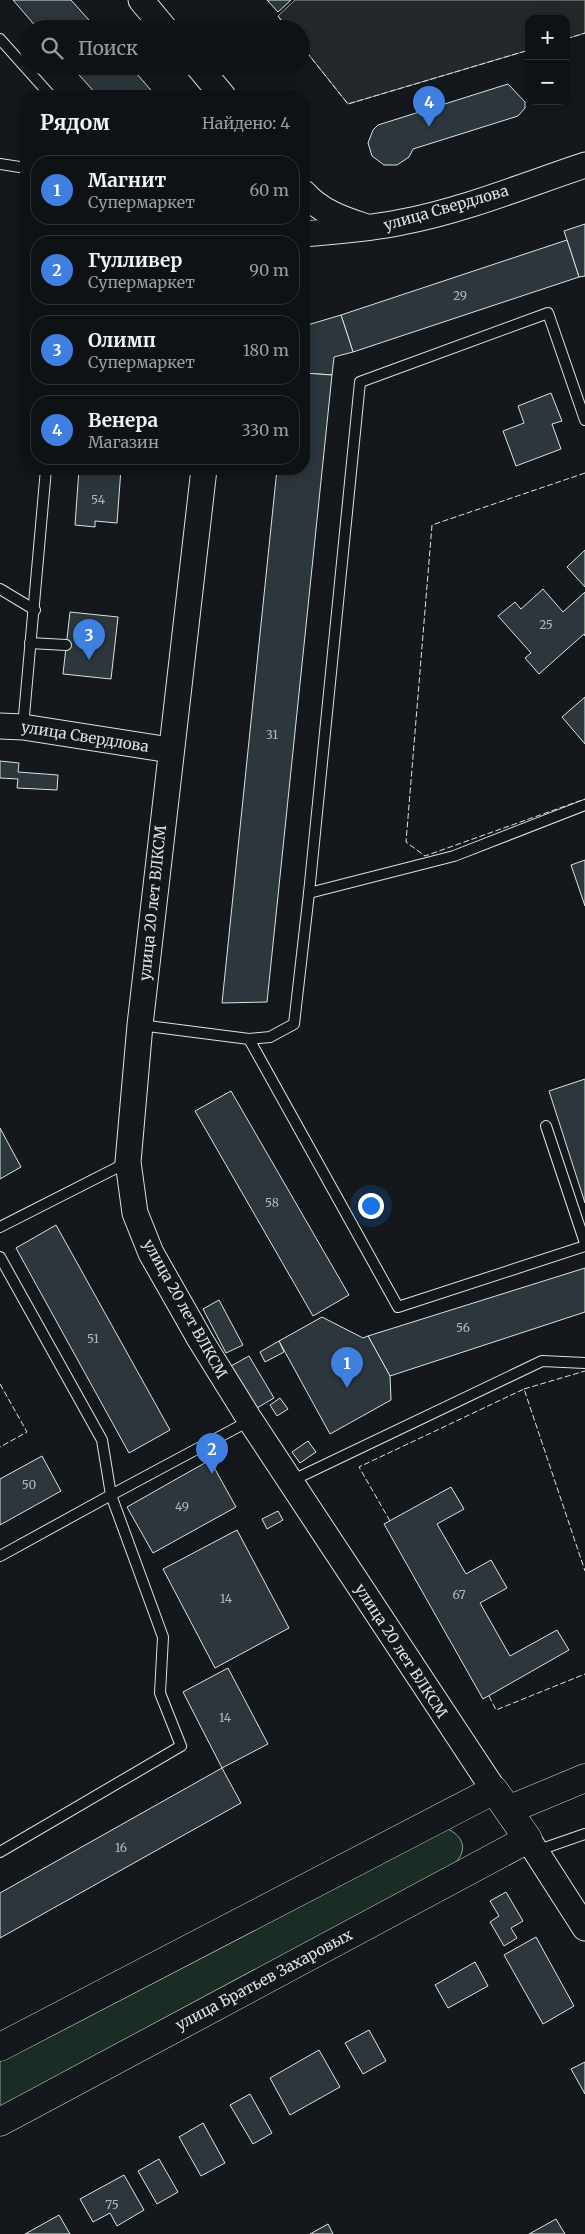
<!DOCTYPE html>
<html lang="ru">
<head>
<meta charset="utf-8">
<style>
  body { margin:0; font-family:Merriweather,serif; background:#1d2022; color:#f1f3f6 }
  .controls { position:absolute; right:15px; top:15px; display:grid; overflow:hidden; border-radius:10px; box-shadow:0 2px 12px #0003 }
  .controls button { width:45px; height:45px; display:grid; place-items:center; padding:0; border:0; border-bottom:1px solid #2f3234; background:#0f1215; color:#f1f3f6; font:25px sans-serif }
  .you { position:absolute; left:370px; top:1205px; width:18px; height:18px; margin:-12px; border:4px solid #fff; border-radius:50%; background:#1a73e8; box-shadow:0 0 0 8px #1a73e833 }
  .badge { display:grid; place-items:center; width:32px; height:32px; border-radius:50%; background:#ffb74d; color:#fff; font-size:16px; font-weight:700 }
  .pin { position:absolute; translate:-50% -41px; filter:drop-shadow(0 1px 2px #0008) }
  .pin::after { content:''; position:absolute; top:26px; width:18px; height:15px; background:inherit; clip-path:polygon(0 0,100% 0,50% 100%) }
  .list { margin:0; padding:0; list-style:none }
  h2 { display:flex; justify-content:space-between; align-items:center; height:65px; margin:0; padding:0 20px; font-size:21px }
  h2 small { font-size:16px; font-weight:400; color:#9b9ea0 }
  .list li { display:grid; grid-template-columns:32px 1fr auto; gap:15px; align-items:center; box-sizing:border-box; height:70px; margin:0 10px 10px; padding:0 10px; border:1px solid #2f3234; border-radius:20px }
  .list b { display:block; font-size:19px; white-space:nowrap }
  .list p { margin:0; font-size:16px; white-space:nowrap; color:#9b9ea0 }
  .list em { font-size:16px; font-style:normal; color:#9b9ea0 }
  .icon { flex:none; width:28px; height:28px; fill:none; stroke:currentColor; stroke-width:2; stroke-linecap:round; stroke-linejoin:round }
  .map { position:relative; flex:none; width:585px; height:2234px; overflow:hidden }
  .search { position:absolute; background:#0f1215; box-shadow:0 2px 12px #0003; left:20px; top:20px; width:290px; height:55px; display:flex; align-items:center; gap:12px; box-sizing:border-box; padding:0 18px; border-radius:28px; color:#9b9ea0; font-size:19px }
  .panel { position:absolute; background:#0f1215; box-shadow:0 2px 12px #0003; left:20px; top:90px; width:290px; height:385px; border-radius:20px }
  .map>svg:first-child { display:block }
</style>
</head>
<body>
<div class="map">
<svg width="585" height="2234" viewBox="0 0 585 2234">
  <rect width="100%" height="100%" fill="#14181c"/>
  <path fill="#1a2d24" stroke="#939e99" d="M 445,1828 C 464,1835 469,1851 453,1865 L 0,2108 L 0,2059 Z"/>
  <path fill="#24282b" stroke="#939e99" d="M 295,0 L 585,0 L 585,33 L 566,39 L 566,19 L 529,19 L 529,50 L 348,104 L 301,45 L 301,29 L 288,29 L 278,16 Z"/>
  <g fill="#2c363c" stroke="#d8e6dc">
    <path d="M 13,0 L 71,0 L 97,29 L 38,29 Z"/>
    <path d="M 267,0 L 291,0 L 278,12 Z"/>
    <path d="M 71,66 L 130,66 L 156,96 L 98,96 Z"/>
    <path d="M 508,84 L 525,102 L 525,108 L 518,116 L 413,149 L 409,157 L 397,165 L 384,165 L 372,156 L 368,143 L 373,130 L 378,125 Z"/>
    <path d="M 585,224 L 585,276 L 579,277 L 564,231 Z"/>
    <path d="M 567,240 L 579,277 L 353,352 L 341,315 Z"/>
    <path d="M 341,315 L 353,352 L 334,357 L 332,375 L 304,373 L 304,326 Z"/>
    <path d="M 304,373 L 332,375 L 267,1002 L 222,1003 L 277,469 L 304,469 Z"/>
    <path d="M 551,393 L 562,421 L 552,424 L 561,449 L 516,466 L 503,431 L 524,423 L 518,406 Z"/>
    <path d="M 79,469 L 121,469 L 117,523 L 95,521 L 95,527 L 75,525 Z"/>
    <path d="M 585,550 L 585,587 L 567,567 Z"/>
    <path d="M 543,589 L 563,612 L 585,592 L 585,636 L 584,634 L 539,674 L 525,658 L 531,653 L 498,616 L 515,602 L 521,609 Z"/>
    <path d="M 70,612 L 118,617 L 111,679 L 63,674 Z"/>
    <path d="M 585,697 L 585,744 L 562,717 Z"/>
    <path d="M 0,761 L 19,763 L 18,772 L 58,775 L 57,790 L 17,788 L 18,779 L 0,778 Z"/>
    <path d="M 585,860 L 585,906 L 571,865 Z"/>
    <path d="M 585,1079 L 585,1203 L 549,1091 Z"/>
    <path d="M 231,1091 L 349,1295 L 313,1316 L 195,1111 Z"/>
    <path d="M 0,1128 L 21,1167 L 0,1179 Z"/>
    <path d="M 56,1225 L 170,1430 L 129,1453 L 16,1248 Z"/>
    <path d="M 585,1268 L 585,1312 L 390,1376 L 368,1336 Z"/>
    <path d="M 219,1300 L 243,1345 L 226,1353 L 203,1309 Z"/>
    <path d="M 322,1317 L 363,1338 L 368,1336 L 390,1376 L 391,1400 L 330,1434 L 279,1341 Z"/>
    <path d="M 279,1341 L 284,1352 L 265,1362 L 260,1352 Z"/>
    <path d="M 249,1356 L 274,1398 L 257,1408 L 231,1366 Z"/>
    <path d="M 280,1398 L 288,1409 L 277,1416 L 270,1405 Z"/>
    <path d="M 308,1441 L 316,1452 L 300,1463 L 292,1452 Z"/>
    <path d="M 42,1456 L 61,1491 L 0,1525 L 0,1479 Z"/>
    <path d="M 210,1460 L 236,1507 L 153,1553 L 127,1507 Z"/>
    <path d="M 451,1487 L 464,1509 L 437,1524 L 466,1574 L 491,1560 L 507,1588 L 480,1603 L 510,1656 L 557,1630 L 569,1650 L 483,1699 L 384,1524 Z"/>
    <path d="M 278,1511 L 283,1520 L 267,1529 L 262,1519 Z"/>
    <path d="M 237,1530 L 289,1628 L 215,1668 L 163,1569 Z"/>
    <path d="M 228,1668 L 268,1744 L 222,1768 L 183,1692 Z"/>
    <path d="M 222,1768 L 241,1803 L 0,1938 L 0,1893 Z"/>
    <path d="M 506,1892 L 523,1921 L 511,1928 L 517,1938 L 504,1946 L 490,1922 L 499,1916 L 490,1901 Z"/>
    <path d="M 536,1937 L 574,2006 L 543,2024 L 504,1955 Z"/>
    <path d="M 475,1962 L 488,1986 L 448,2008 L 435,1985 Z"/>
    <path d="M 369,2030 L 386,2061 L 363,2074 L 345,2043 Z"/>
    <path d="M 319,2050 L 340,2087 L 290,2115 L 270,2078 Z"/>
    <path d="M 585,2062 L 585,2094 L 571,2069 Z"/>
    <path d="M 250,2094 L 272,2133 L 253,2144 L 230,2105 Z"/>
    <path d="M 203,2123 L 225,2163 L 201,2176 L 179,2137 Z"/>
    <path d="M 159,2159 L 178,2192 L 157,2204 L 138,2171 Z"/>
    <path d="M 124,2175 L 144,2210 L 117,2226 L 110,2213 L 93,2222 L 80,2199 Z"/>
    <path d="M 59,2215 L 70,2234 L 25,2234 Z"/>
    <path d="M 556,2219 L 565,2234 L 529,2234 Z"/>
    <path d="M 328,2224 L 333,2234 L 310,2234 Z"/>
  </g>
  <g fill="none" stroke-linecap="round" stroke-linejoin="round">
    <defs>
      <g id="service">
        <path d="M 0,39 L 51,96"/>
        <path d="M 0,164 L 26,168"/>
        <path d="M 585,420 L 548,313 L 360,382 L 309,893 L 454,856 L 585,805"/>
        <path d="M 0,589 L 35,610"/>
        <path d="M 30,643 L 66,645"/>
        <path d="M 23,727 L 46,469"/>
        <path d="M 140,1025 L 249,1039 L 398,1307 L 585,1246"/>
        <path d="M 249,1039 L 270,1037 L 294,1024 L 309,893"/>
        <path d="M 546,1126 L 585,1243"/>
        <path d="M 0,1227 L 128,1162"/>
        <path d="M 0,1257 L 102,1440 L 111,1495 L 0,1556"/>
        <path d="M 291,1481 L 542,1361 L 585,1363"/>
        <path d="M 536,1851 L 585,1834"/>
        <path d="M 0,1852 L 181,1746 L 160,1693 L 163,1637 L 111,1495 L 249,1421"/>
      </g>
      <g id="tertiary">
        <path d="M 141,0 L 165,29"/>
        <path d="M 198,66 L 223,96"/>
        <path d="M 304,193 C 320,211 342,219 364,226"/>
        <path d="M 304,234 C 337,231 370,229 402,222 C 465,210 525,185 585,165"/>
        <path d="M 204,469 L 140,1025 L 128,1162 L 135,1213 L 151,1253 L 201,1341 L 250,1420 L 494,1790"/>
        <path d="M 0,726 L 23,727 L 170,750"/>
        <path d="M 528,1839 L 585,1928"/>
      </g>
      <g id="secondary">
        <path d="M 508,1810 L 585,1778"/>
        <path d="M 0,2047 L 494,1790 L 528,1839 L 0,2122"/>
      </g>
    </defs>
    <use href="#service" stroke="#d8e6dc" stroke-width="12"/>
    <use href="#tertiary" stroke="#d8e6dc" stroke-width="27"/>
    <use href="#secondary" stroke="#d8e6dc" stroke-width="29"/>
    <use href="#service" stroke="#14181c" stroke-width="10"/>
    <use href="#tertiary" stroke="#14181c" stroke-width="25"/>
    <use href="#secondary" stroke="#14181c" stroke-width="28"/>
    <g stroke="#d8e6dc" stroke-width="1" stroke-dasharray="6 2.5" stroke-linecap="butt">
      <path d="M 278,16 L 288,29"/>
      <path d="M 566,39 L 585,33"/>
      <path d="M 301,45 L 348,104 L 529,50"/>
      <path d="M 585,473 L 432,525 L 406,842 L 425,856 L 585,799"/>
      <path d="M 0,1384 L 27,1432 L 0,1447"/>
      <path d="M 524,1389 L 585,1371"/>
      <path d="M 390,1521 L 359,1467 L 524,1389 L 585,1571"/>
      <path d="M 489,1696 L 496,1710 L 585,1674"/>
    </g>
  </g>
  <g text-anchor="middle" stroke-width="4" stroke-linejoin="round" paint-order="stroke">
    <g font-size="12" fill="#adbab4">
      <text x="460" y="300">29</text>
      <text x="98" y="504">54</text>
      <text x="546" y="629">25</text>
      <text x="272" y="739">31</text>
      <text x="272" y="1207">58</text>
      <text x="463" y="1332">56</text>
      <text x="93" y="1343">51</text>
      <text x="29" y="1489">50</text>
      <text x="182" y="1511">49</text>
      <text x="459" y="1599">67</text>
      <text x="226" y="1603">14</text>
      <text x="225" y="1722">14</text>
      <text x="121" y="1852">16</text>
      <text x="112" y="2209">75</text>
    </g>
    <g font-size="15" fill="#d8e6dc" stroke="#14181c">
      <text transform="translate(446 208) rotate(-16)" y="5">улица Свердлова</text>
      <text transform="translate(85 737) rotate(9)" y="5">улица Свердлова</text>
      <text transform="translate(153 903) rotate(-84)" y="5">улица 20 лет ВЛКСМ</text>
      <text transform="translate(185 1309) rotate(61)" y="5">улица 20 лет ВЛКСМ</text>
      <text transform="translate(401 1651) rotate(57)" y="5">улица 20 лет ВЛКСМ</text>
      <text transform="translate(264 1980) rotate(-28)" y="5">улица Братьев Захаровых</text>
    </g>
  </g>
</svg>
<div class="controls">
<button>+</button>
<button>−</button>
</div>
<div class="you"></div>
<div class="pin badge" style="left:347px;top:1388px;background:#3f7fe0">1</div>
<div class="pin badge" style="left:212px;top:1474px;background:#3f7fe0">2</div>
<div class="pin badge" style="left:89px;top:660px;background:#3f7fe0">3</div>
<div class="pin badge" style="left:429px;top:127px;background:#3f7fe0">4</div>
<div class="search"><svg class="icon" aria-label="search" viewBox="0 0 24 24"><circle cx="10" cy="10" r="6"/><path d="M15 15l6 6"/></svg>Поиск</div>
<section class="panel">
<h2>Рядом<small>Найдено: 4</small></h2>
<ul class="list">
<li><span class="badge" style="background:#3f7fe0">1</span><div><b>Магнит</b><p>Супермаркет</p></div><em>60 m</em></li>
<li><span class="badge" style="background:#3f7fe0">2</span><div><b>Гулливер</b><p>Супермаркет</p></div><em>90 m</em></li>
<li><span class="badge" style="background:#3f7fe0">3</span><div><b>Олимп</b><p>Супермаркет</p></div><em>180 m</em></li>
<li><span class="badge" style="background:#3f7fe0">4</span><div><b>Венера</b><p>Магазин</p></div><em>330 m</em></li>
</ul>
</section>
</div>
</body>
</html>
